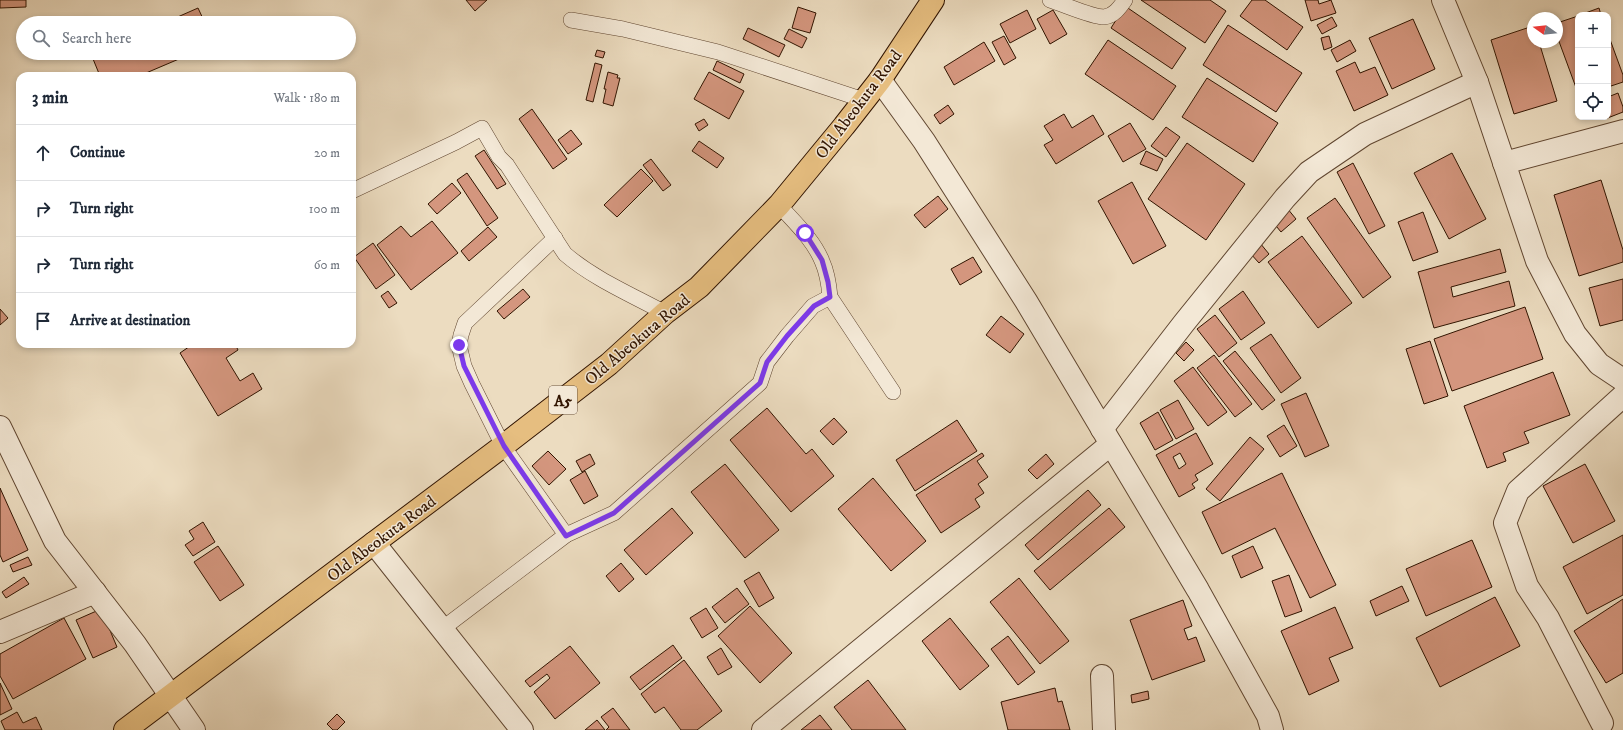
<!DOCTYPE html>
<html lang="en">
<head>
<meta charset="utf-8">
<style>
  body { margin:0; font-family:"IM FELL DW Pica",serif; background:#f2f2f3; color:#1f2937 }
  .controls { position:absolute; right:12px; top:12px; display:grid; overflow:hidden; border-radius:8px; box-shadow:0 2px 6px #0003 }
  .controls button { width:36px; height:36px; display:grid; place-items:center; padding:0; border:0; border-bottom:1px solid #e0e1e3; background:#fff; color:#1f2937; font:20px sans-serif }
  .compass { position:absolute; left:1527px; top:12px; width:36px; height:36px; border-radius:50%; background:#fff; box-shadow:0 2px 6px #0003; rotate:285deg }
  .stop { position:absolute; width:12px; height:12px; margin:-9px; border:3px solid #7c3aed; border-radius:50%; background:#fff }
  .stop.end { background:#7c3aed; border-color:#fff; box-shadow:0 1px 4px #0008 }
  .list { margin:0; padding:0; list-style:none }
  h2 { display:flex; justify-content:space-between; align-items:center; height:52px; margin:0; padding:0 16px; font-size:17px }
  h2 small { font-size:13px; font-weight:400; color:#747a83 }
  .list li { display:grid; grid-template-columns:26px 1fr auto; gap:12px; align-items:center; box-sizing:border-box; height:56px; padding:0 16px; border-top:1px solid #e0e1e3 }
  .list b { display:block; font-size:15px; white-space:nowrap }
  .list em { font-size:13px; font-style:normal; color:#747a83 }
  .icon { flex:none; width:22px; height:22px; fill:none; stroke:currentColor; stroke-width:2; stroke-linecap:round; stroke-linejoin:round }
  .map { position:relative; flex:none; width:1623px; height:730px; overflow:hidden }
  .search { position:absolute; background:#fff; box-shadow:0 2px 6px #0003; left:16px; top:16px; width:340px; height:44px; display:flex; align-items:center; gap:10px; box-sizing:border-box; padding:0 14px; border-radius:22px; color:#747a83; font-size:15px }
  .panel { position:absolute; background:#fff; box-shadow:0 2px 6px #0003; left:16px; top:72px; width:340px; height:276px; border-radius:12px }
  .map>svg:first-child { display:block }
</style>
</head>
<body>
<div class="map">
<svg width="1623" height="730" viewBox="0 0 1623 730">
  <rect width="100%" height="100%" fill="#ecdcc0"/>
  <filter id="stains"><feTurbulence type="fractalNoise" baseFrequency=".005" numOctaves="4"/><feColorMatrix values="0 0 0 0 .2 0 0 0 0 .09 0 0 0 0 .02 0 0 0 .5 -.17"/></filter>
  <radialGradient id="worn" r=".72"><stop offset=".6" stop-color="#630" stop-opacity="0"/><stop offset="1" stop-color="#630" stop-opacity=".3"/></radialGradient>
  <g fill="#d4967e" stroke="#311400" fill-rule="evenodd">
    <path d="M 0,0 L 26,0 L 26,7 L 0,8 Z"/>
    <path d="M 466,0 L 487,0 L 475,11 Z"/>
    <path d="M 1141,0 L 1210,0 L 1226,11 L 1205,43 Z"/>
    <path d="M 1252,0 L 1265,0 L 1303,27 L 1287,50 L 1240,16 Z"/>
    <path d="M 1305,0 L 1318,0 L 1319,4 L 1331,0 L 1336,13 L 1311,21 Z"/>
    <path d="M 1125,6 L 1186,48 L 1172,69 L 1111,28 Z"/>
    <path d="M 798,7 L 816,13 L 810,33 L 792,28 Z"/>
    <path d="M 198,8 L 205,23 L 164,23 Z"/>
    <path d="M 1599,8 L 1601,15 L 1580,15 Z"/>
    <path d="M 1027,10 L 1036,29 L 1010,43 L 1000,24 Z"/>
    <path d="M 1053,10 L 1067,34 L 1050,44 L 1037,19 Z"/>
    <path d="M 1578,16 L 1578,93 L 1557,36 L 1557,23 Z"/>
    <path d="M 1332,17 L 1337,26 L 1322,34 L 1317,25 Z"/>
    <path d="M 1413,19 L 1435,69 L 1392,89 L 1369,38 Z"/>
    <path d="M 1228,25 L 1302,73 L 1276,112 L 1203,65 Z"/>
    <path d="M 1533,26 L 1533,42 L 1539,42 L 1557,101 L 1514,114 L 1491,40 Z"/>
    <path d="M 748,28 L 785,45 L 779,57 L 743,39 Z"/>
    <path d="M 789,29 L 807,38 L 802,48 L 784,39 Z"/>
    <path d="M 1608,34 L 1623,75 L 1623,82 L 1608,87 Z"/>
    <path d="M 1004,36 L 1016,58 L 1004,65 L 992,42 Z"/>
    <path d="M 1329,36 L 1332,47 L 1324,50 L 1321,38 Z"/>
    <path d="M 1108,40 L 1176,86 L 1153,120 L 1085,74 Z"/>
    <path d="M 1350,40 L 1356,51 L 1337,62 L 1331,50 Z"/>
    <path d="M 984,42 L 995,61 L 954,85 L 944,67 Z"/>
    <path d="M 597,50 L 605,52 L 603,58 L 595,56 Z"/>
    <path d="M 94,53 L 193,53 L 139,76 L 100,76 L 91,54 Z"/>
    <path d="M 717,61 L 744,74 L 740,83 L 713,70 Z"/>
    <path d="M 1355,62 L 1360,73 L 1375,67 L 1388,95 L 1354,111 L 1336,71 Z"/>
    <path d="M 595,63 L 602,65 L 593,102 L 586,100 Z"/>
    <path d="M 608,72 L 618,75 L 617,78 L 620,78 L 613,106 L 603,103 L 606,89 L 604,89 Z"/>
    <path d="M 709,72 L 744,91 L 729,119 L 694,99 Z"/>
    <path d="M 1207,78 L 1278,123 L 1253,162 L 1182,117 Z"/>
    <path d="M 1618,93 L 1623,107 L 1623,112 L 1605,119 L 1604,117 L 1608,117 L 1608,97 Z"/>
    <path d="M 948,105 L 954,114 L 940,124 L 934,115 Z"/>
    <path d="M 532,109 L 567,159 L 553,169 L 519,119 Z"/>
    <path d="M 1064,114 L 1072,128 L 1093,115 L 1104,134 L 1056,164 L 1044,145 L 1053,140 L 1044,126 Z"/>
    <path d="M 704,119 L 708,125 L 699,131 L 695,124 Z"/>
    <path d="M 1130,123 L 1146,149 L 1123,162 L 1108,136 Z"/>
    <path d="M 1166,127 L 1180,137 L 1166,157 L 1151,146 Z"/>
    <path d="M 571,130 L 582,144 L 568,154 L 558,140 Z"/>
    <path d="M 699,141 L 724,158 L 717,168 L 692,151 Z"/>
    <path d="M 1187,143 L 1245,184 L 1206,240 L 1148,199 Z"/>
    <path d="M 484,150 L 506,184 L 497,189 L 475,156 Z"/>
    <path d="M 1146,151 L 1163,159 L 1157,171 L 1140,164 Z"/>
    <path d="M 1452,153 L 1486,219 L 1449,239 L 1414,173 Z"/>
    <path d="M 651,159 L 671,185 L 663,191 L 643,165 Z"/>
    <path d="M 1353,163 L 1385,226 L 1369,234 L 1337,172 Z"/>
    <path d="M 641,169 L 653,181 L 617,217 L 604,205 Z"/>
    <path d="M 467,173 L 498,218 L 487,226 L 457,180 Z"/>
    <path d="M 1601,180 L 1623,250 L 1623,262 L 1579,276 L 1554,195 Z"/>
    <path d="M 1132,182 L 1166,246 L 1133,264 L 1098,201 Z"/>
    <path d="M 452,183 L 461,193 L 437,214 L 428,204 Z"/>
    <path d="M 938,196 L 948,209 L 925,228 L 914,215 Z"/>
    <path d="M 1335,198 L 1391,277 L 1363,298 L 1307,218 Z"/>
    <path d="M 1287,208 L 1296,219 L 1281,232 L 1272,221 Z"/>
    <path d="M 1423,212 L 1438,252 L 1413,261 L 1398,222 Z"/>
    <path d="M 432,221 L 458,253 L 411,290 L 377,245 L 401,226 L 411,237 Z"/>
    <path d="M 488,227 L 497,237 L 469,261 L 461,251 Z"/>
    <path d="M 1302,236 L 1352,303 L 1318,328 L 1268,262 Z"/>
    <path d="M 373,243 L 395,275 L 376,289 L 354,257 Z"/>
    <path d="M 1260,243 L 1269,254 L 1259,263 L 1250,253 Z"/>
    <path d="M 1500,249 L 1506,272 L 1451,287 L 1453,297 L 1509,281 L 1515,306 L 1434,328 L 1418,272 Z"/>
    <path d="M 973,257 L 982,272 L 960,285 L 951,269 Z"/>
    <path d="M 1623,279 L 1623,320 L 1600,326 L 1589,288 Z"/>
    <path d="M 523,289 L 530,297 L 504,319 L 497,311 Z"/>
    <path d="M 388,291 L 397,303 L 389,308 L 381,296 Z"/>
    <path d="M 1243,291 L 1265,323 L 1241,340 L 1219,309 Z"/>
    <path d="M 1525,307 L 1543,359 L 1452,391 L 1434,339 Z"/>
    <path d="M 0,309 L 8,318 L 0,325 Z"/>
    <path d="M 1215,315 L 1237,343 L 1219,357 L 1197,329 Z"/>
    <path d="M 1001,316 L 1024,334 L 1010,353 L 986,335 Z"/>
    <path d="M 1271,334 L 1301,378 L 1281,393 L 1250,348 Z"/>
    <path d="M 1430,341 L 1448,396 L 1424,404 L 1406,349 Z"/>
    <path d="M 1186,342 L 1194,350 L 1184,361 L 1176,353 Z"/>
    <path d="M 193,344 L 235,344 L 238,350 L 226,358 L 240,381 L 253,373 L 262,389 L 218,416 L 180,353 Z"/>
    <path d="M 1235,351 L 1275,400 L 1262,410 L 1223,361 Z"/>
    <path d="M 1214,355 L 1252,404 L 1235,417 L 1197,368 Z"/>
    <path d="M 1193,367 L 1227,412 L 1208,426 L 1174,381 Z"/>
    <path d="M 1553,372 L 1570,415 L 1524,432 L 1529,443 L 1503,453 L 1506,461 L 1487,468 L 1464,406 Z"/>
    <path d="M 1306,393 L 1329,446 L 1305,457 L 1281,404 Z"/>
    <path d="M 1178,400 L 1194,429 L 1176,439 L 1160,410 Z"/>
    <path d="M 767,408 L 806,454 L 812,449 L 834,476 L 791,512 L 730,440 Z"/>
    <path d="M 1158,412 L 1173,440 L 1155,450 L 1140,423 Z"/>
    <path d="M 834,418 L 847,432 L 833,445 L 820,431 Z"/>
    <path d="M 957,420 L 977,451 L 915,491 L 896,460 Z"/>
    <path d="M 1284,425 L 1297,446 L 1280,457 L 1267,436 Z"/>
    <path d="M 1196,433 L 1213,464 L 1195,475 L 1198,480 L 1192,484 L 1195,488 L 1179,497 L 1156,455 ZM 1180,453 L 1186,464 L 1179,469 L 1173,457 Z"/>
    <path d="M 1250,437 L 1264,449 L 1220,501 L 1206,489 Z"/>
    <path d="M 548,451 L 566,469 L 549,485 L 532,466 Z"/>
    <path d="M 982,453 L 984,456 L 977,461 L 988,477 L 978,484 L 984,493 L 975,499 L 980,507 L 941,533 L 916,495 Z"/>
    <path d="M 590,454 L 595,464 L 582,472 L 576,461 Z"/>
    <path d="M 1046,454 L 1054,464 L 1037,479 L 1028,470 Z"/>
    <path d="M 725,464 L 779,530 L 745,558 L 691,492 Z"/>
    <path d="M 1585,464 L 1615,521 L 1573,543 L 1543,486 Z"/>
    <path d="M 585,471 L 598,496 L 584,504 L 570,480 Z"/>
    <path d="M 1282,473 L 1336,585 L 1310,598 L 1275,528 L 1222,554 L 1202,512 Z"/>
    <path d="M 873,478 L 926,541 L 891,571 L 838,509 Z"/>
    <path d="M 0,488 L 28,550 L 3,562 L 0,555 Z"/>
    <path d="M 1088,490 L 1101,505 L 1038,560 L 1025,545 Z"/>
    <path d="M 672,508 L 693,533 L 646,575 L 624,550 Z"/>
    <path d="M 1109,508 L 1125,527 L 1050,590 L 1034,571 Z"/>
    <path d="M 203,522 L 215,542 L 193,556 L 185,545 L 194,539 L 189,531 Z"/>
    <path d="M 1623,535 L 1623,595 L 1587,614 L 1563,567 Z"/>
    <path d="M 1472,540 L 1492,587 L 1426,616 L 1406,569 Z"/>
    <path d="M 218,546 L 244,585 L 220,601 L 194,562 Z"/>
    <path d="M 1253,546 L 1263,568 L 1241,578 L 1232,556 Z"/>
    <path d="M 28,557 L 32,565 L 13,572 L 10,565 Z"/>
    <path d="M 621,563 L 634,579 L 619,592 L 606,576 Z"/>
    <path d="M 759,572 L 774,598 L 759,607 L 744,581 Z"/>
    <path d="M 1289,575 L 1302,611 L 1285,617 L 1272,581 Z"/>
    <path d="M 24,577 L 29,584 L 6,598 L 2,592 Z"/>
    <path d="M 1019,578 L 1069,641 L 1040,664 L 990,602 Z"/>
    <path d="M 1402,586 L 1409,601 L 1376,616 L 1370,601 Z"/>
    <path d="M 737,588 L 749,604 L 725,623 L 712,607 Z"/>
    <path d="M 1495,597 L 1520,646 L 1440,687 L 1416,638 Z"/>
    <path d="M 1623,599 L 1623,673 L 1606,683 L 1574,631 Z"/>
    <path d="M 1183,600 L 1192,626 L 1184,629 L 1188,640 L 1196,637 L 1205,661 L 1152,680 L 1130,620 Z"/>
    <path d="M 750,606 L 792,653 L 760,683 L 718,636 Z"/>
    <path d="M 1335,607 L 1353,648 L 1329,658 L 1339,681 L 1309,695 L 1281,631 Z"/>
    <path d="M 706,608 L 718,628 L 702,638 L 690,618 Z"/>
    <path d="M 101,609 L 117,647 L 93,658 L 76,620 Z"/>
    <path d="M 64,618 L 86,659 L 13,699 L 0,676 L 0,654 Z"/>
    <path d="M 950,618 L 989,666 L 960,690 L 922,641 Z"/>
    <path d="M 1008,636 L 1035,672 L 1018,685 L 991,649 Z"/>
    <path d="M 673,645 L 682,658 L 640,690 L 630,677 Z"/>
    <path d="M 570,646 L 600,683 L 555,719 L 534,692 L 550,678 L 547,674 L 530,687 L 525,681 Z"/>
    <path d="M 721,648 L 732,667 L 718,675 L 707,657 Z"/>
    <path d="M 684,660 L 722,711 L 697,730 L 681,730 L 664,707 L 655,713 L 641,694 Z"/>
    <path d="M 868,680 L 906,730 L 852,730 L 834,707 Z"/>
    <path d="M 0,683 L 12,709 L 0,715 Z"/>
    <path d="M 1055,688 L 1058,702 L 1062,701 L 1070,730 L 1008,730 L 1001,702 Z"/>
    <path d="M 1148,691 L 1149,699 L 1132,703 L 1131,695 Z"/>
    <path d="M 613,708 L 630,730 L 606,730 L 609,727 L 601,717 Z"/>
    <path d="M 17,712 L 23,723 L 36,717 L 42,730 L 5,730 L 1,721 Z"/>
    <path d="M 337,714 L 345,722 L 337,730 L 333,730 L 327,724 Z"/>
    <path d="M 820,715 L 832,730 L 801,730 Z"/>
    <path d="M 597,720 L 605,730 L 585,730 Z"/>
  </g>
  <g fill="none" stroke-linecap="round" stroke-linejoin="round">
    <defs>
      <g id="lane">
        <path d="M 1050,0 C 1063,4 1092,17 1104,17 C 1114,16 1120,7 1125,0"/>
        <path d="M 571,20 L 623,29 L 718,52 L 864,100"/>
        <path d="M 352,191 L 456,142 L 482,128 L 499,157 L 507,165 L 565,254 C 594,279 632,295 665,313"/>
        <path d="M 779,205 C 794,222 813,239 822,261 C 827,272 829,285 830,297 L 893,392"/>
        <path d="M 555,238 L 465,323 L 461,335 L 459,345 L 464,366 L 472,384 L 503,446 L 566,535"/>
        <path d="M 442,629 L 566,535 L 614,513 L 760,383 L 767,362 L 787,336 L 813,306 L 830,297"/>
      </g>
      <g id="street">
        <path d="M 1443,0 L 1477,82 L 1537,261 L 1575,334 L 1599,364 L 1623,380"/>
        <path d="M 880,80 L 924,141 L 1026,301 L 1198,590 L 1268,716 L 1272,730"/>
        <path d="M 1504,163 L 1623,131"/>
        <path d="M 0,427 L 55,541 L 135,644 L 194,730"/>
        <path d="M 1102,429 L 1184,323 L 1285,198 L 1309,172 L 1365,134 L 1477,82"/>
        <path d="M 374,543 L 522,730"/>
        <path d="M 0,632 L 95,592"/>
        <path d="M 1102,676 L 1104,730"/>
        <path d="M 1602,723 L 1548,618 L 1527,586 L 1505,523 L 1518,491 L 1623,396"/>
        <path d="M 763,730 L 1111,444"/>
      </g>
      <path id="highway" d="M 125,730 L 503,446 L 609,364 L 665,313 L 699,287 L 779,205 L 844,126 L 880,80 L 933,0"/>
    </defs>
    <use href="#lane" stroke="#604630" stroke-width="16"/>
    <use href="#street" stroke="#604630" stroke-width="24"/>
    <use href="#highway" stroke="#311400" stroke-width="24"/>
    <use href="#lane" stroke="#f3e8d6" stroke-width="15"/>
    <use href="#street" stroke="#f3e8d6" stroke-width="22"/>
    <use href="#highway" stroke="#e6be80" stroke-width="22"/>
  </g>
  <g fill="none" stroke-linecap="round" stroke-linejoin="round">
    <path stroke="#7c3aed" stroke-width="5" d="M 459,345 L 464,366 L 504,446 L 566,536 L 614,513 L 760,383 L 767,362 L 787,336 L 814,306 L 830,297 L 828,282 L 822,260 L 805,233"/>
  </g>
  <g text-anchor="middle" stroke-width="3" stroke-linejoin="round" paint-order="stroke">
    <rect fill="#f3e8d6" stroke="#6b5440" stroke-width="1" x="549" y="386" width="28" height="28" rx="3"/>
    <g font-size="16" font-weight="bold" fill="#311400">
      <text x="563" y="406">A5</text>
    </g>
    <g font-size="17" fill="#311400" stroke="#f3e8d6">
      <text transform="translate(858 104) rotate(-53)" y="6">Old Abeokuta Road</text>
      <text transform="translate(637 339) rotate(-40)" y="6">Old Abeokuta Road</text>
      <text transform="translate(381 538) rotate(-37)" y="6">Old Abeokuta Road</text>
    </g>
  </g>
  <rect width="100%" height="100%" filter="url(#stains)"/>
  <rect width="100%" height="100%" fill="url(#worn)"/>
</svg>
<div class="controls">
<button>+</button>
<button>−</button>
<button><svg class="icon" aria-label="locate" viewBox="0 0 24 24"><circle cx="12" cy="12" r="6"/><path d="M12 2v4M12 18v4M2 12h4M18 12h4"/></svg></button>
</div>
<svg class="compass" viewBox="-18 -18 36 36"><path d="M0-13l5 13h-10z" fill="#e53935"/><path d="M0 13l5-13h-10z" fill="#747a83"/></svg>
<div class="stop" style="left:805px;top:233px"></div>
<div class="stop end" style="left:459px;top:345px"></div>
<div class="search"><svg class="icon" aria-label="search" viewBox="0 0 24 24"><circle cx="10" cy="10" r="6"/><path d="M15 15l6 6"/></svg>Search here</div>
<section class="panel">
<h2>3 min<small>Walk · 180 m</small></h2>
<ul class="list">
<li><svg class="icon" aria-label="ahead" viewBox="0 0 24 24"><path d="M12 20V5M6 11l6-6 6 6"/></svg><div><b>Continue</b></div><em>20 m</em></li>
<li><svg class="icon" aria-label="right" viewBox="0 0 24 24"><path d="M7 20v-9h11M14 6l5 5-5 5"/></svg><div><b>Turn right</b></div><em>100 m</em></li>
<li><svg class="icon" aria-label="right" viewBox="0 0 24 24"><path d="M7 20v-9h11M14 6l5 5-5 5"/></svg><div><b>Turn right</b></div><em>60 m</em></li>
<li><svg class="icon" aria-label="arrive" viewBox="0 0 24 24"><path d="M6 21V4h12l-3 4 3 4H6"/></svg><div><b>Arrive at destination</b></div></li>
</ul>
</section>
</div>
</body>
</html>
